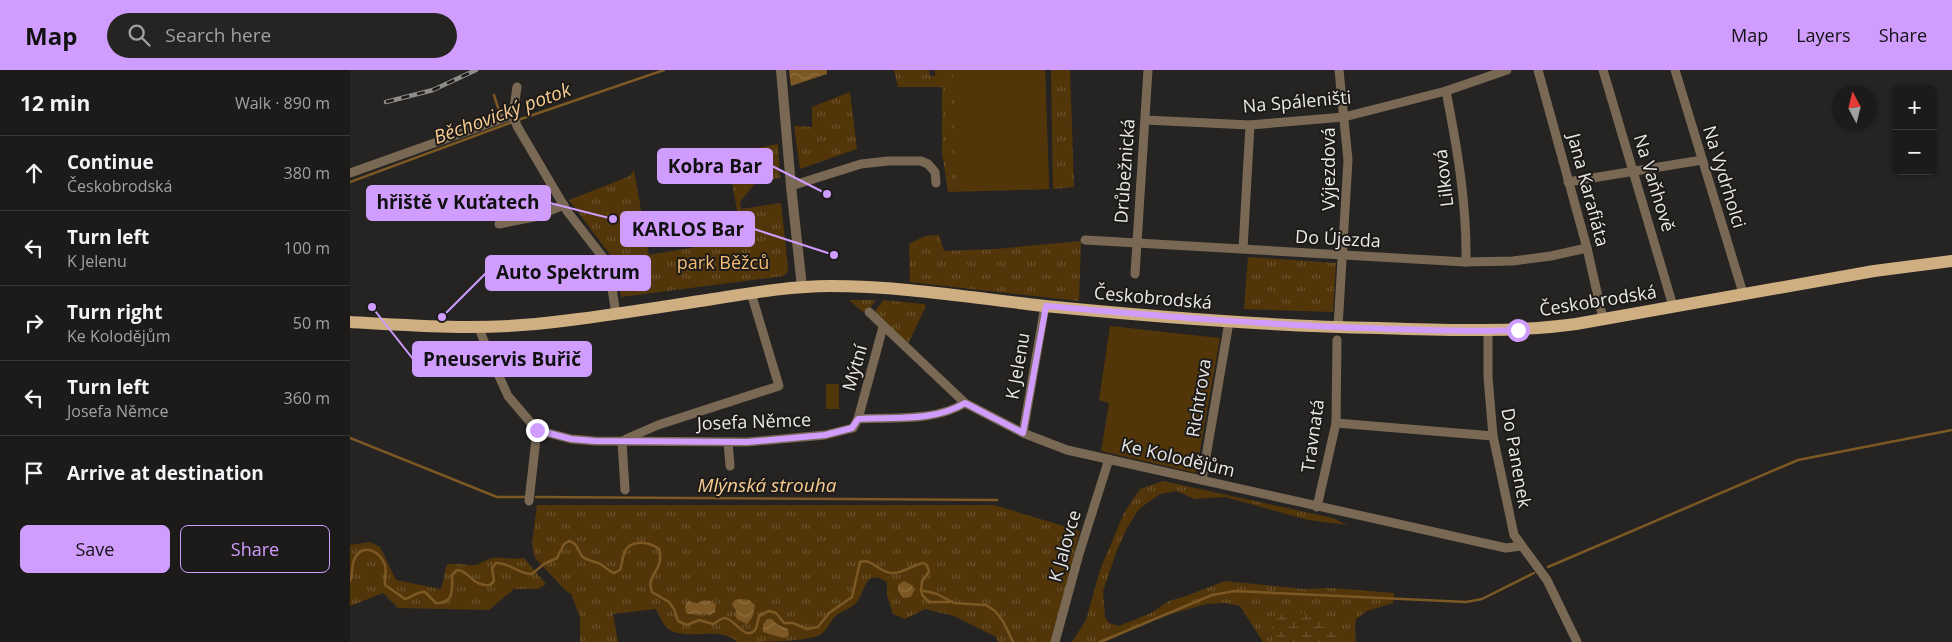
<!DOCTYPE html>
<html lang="en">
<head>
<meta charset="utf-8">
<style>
  body { margin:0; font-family:"Open Sans",sans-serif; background:#252423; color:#f1f3f6 }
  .controls { position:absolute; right:15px; top:15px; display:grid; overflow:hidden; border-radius:8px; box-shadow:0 1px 4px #0004 }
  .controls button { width:45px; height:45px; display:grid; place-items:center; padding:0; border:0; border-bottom:1px solid #3a3939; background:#1c1b1a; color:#f1f3f6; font:25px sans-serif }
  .compass { position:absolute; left:1482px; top:15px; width:45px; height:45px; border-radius:50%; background:#1c1b1a; box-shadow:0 1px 4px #0004; rotate:353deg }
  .stop { position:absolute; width:15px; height:15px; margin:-11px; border:4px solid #d09dfe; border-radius:50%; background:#fff }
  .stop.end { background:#d09dfe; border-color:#fff; box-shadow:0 1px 5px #0008 }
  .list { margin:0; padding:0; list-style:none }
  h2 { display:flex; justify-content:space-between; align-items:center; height:65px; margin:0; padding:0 20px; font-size:21px }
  h2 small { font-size:16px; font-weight:400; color:#a0a1a2 }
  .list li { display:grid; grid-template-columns:32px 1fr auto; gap:15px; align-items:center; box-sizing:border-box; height:75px; padding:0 20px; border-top:1px solid #3a3939 }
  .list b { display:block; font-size:19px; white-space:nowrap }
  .list p { margin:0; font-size:16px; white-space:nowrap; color:#a0a1a2 }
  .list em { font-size:16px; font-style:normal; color:#a0a1a2 }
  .actions { display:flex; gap:10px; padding:15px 20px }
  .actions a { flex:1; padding:11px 0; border:1px solid #d09dfe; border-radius:8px; text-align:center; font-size:18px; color:#d09dfe }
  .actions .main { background:#d09dfe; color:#111 }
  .icon { flex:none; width:28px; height:28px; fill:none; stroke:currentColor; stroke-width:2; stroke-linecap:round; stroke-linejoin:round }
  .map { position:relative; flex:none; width:1602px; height:572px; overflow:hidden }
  header { display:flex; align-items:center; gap:30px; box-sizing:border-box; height:70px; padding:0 25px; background:#d09dfe; color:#111 }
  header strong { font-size:24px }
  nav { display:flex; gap:28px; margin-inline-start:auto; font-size:18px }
  .search { width:350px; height:45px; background:#252423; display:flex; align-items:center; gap:12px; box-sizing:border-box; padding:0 18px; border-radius:28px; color:#a0a1a2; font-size:19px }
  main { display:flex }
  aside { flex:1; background:#1c1b1a }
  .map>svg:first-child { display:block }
</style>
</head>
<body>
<header>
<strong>Map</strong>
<div class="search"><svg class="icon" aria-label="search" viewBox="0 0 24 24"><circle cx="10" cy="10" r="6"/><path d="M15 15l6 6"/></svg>Search here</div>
<nav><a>Map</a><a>Layers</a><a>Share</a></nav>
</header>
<main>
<aside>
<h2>12 min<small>Walk · 890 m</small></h2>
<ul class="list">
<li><svg class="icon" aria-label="ahead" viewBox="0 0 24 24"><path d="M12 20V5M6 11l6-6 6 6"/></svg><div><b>Continue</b><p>Českobrodská</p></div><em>380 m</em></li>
<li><svg class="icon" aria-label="left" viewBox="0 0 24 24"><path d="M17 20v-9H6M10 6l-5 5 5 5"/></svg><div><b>Turn left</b><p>K Jelenu</p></div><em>100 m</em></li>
<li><svg class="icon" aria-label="right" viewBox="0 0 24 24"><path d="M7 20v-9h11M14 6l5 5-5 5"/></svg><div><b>Turn right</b><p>Ke Kolodějům</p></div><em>50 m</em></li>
<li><svg class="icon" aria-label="left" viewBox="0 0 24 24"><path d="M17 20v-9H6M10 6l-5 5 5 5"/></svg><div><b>Turn left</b><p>Josefa Němce</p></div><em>360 m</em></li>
<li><svg class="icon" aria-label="arrive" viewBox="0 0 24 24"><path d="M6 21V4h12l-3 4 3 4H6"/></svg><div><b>Arrive at destination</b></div></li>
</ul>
<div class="actions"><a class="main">Save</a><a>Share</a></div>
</aside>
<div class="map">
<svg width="1602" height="572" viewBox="0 0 1602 572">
  <defs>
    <pattern id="grass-tufts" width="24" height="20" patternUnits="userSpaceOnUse" patternTransform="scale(1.25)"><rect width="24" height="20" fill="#52360a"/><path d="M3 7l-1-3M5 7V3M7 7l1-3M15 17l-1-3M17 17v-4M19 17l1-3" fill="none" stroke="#6b532e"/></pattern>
    <pattern id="wetland-marsh" width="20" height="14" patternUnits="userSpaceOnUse" patternTransform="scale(1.25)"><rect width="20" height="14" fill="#52360a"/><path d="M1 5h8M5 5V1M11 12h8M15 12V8" fill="none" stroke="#6b532e"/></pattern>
    <pattern id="water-waves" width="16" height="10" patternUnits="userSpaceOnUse" patternTransform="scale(1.25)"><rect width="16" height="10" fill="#7c5824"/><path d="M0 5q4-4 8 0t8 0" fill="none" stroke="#8f7044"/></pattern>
  </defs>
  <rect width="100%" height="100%" fill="#262422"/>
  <g fill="url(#grass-tufts)" fill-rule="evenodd">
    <path d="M 544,0 L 584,0 L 579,1 L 580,6 L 585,6 L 585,0 L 695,0 L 699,119 L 598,122 L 592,82 L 592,17 L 548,17 Z"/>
    <path d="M 701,0 L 720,0 L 724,117 L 703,119 Z"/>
    <path d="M 500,22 L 507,79 L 450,99 L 444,56 L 462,57 L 462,37 Z"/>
    <path d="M 428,74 L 430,108 L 406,112 L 390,132 L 391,139 L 431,133 L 438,198 L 437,203 L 433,206 L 271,227 L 266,200 L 261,186 L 219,130 L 280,106 L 284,100 L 299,185 L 392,169 L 377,84 Z"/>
    <path d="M 589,165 L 594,181 L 646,179 L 731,171 L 729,231 L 560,212 L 559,174 L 575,166 Z"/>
    <path d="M 898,187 L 986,193 L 983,242 L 894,239 Z"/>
    <path d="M 499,230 L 526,230 L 521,237 L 513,242 Z"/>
    <path d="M 533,230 L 574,234 L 576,236 L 558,274 L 524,243 Z"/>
    <path d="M 813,411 L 983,448 L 997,455 L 958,450 L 875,427 L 845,429 L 826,421 L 810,424 L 789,439 L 777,458 L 767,480 L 753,521 L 755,547 L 759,553 L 769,556 L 801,543 L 819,531 L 836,526 L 875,511 L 954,519 L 982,518 L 1044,523 L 1043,533 L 1017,541 L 1006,549 L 1005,561 L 1006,572 L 913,572 L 890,536 L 876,533 L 856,534 L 811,547 L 755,572 L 722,572 L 736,550 L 750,500 L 774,443 L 790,419 Z"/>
    <path d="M 187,435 L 644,435 L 730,461 L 702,571 L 703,572 L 648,572 L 646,567 L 604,546 L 575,539 L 555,549 L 543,544 L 537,525 L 537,512 C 512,497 517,524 504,535 C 499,539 492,541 487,545 C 480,550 478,560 470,565 C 455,572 407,572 387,572 C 369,555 339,572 318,559 C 313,555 309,545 306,539 L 263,544 L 268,572 L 230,572 L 230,547 L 221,524 L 216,521 L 185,488 L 182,474 ZM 354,530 L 358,530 L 358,544 L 352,542 L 341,545 L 341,531 L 347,533 ZM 396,530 L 404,543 L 403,544 L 386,542 L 385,540 L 393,531 Z"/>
    <path d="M 20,472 L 30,477 L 46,510 L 90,519 C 95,513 93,503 97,495 C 107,492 115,496 125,495 C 131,494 136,489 143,488 C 154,487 164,490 174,488 L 196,514 L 188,519 L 164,519 L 139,540 L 48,538 L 33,523 L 0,536 L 0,475 Z"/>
  </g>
  <path fill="url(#wetland-marsh)" d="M 948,543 L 974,547 L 989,557 L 991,572 L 924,572 L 921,555 L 930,545 Z"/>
  <g fill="#52360a">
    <path d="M 603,0 L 695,0 L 699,119 L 607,121 Z"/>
    <path d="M 267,122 L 273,146 L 261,149 L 255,124 Z"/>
    <path d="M 760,256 L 870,268 L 846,403 L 751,381 L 759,333 L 749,330 Z"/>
    <rect x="476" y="314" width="13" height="25"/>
  </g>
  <g fill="url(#water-waves)">
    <path d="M 439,0 L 477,0 L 477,4 L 441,16 Z"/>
    <path d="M 554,511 L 562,515 L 564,520 L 561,527 L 553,528 L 548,521 L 548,515 Z"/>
    <path d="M 389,529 L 399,530 L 405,535 L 403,546 L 397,554 L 387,549 L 385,545 L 386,541 L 382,534 L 385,530 Z"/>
    <path d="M 354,530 L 361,531 L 366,535 L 365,542 L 360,545 C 352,543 341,546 336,543 L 335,536 L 338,531 L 347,533 Z"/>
    <path d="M 417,549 L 422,549 L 428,555 L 438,559 L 439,566 L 434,568 L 416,563 L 413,562 L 413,555 Z"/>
  </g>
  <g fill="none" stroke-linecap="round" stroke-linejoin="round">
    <g stroke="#7c5824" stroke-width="2.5">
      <path d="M 144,25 L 150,44"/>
      <path d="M 0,112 L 168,50 L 314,0"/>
      <path d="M 0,368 L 147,427 L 177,427"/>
      <path d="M 186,427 L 647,430"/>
      <path d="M 1198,497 L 1448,390 L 1602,360"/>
      <path d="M 0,511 C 3,504 1,495 5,488 C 14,472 30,482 35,495 C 37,502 34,508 35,515 L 55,529 C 62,528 66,521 75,522 L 86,533 C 105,534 102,518 102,505 L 107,500 C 119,500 122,517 140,515 L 144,511 L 142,498 L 146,493 C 159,492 170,505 182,504 L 194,494 L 207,488 L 214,474 L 219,471 C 228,473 227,480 232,486 C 237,491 244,491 250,494 C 256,497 258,501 264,503 L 270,500 C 272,495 272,489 274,484 C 279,468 299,472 309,479 C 315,502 295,503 302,522 L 319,532 L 324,539 L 328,551 L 337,555 L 349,550 L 363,554 C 366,553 370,549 374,548 C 384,547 395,572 405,560 C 408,556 407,549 410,545 L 419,541 L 426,543 L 434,553 L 443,553 L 457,559 L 468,557 L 479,543 L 502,527 L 510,492 C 523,488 530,504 543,503 C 554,503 562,495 573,493 L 577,495 L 579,502 L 572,511 L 571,520 L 587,524 L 604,533 L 636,535 L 645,541 L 653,551 L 663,572"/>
      <path d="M 571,521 L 573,526 L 579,532 L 600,532"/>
      <path d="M 750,572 L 862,525 L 885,521 L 1116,532 L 1132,529 L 1184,503"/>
    </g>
    <g stroke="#796954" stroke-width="9">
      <path d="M 1188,0 L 1237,178 L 1253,249"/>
      <path d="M 1253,0 L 1323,236"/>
      <path d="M 1325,0 L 1393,223"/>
      <path d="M 167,17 L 163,45 L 167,56 L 217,141 L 255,190 L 259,200 L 266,244"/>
      <path d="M 1096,21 C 1107,77 1117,134 1116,192"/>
      <path d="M 795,50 L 900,55 L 994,47 L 1096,21 L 1157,0"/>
      <path d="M 0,103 L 163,45"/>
      <path d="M 1218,112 L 1352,90"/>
      <path d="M 441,116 L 511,94 L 538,91 L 571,91 L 578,94 L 585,102 L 586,113"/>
      <path d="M 149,154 L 184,147 L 214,135"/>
      <path d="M 735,170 L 1116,192 L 1163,191 L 1201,186 L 1237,178"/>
      <path d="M 893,179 L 900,55"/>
      <path d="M 785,204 L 798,0"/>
      <path d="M 519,242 L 615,333 L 673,363 L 717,380 L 1156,478 L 1171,476"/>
      <path d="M 988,257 L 998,90 L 989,0"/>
      <path d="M 129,258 L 138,282 L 158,326 L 187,360 L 221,369 L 245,371 L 397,372 L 475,365 L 503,358 L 508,349 L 533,257"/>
      <path d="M 1138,261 L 1138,307 L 1143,366 L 1164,465 L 1197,510 L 1227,572"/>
      <path d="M 508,349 C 543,347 584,352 615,333"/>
      <path d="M 986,353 L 1143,366"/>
      <path d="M 673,363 L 695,236"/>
      <path d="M 276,369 L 308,355 L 429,316 L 401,223"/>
      <path d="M 272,371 L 275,420"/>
      <path d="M 378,372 L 380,396"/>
      <path d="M 852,410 L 879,252"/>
      <path d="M 179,431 L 187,360"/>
      <path d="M 967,437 L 986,353 L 987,270"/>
      <path d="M 705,572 L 729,484 L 759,389"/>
    </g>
    <path stroke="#796954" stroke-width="10" d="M 431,0 L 441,116 L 452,217"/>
    <path stroke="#cfae82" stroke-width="12" d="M 0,252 C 68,256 136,261 204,252 C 257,246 310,237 363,229 C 401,223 441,216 480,216 C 552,216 623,228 695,236 C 806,247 917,256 1028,258 C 1095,260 1159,263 1226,254 L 1524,201 L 1602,191"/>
    <defs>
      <path id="rail" d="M 36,32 L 83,20 L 126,0"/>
    </defs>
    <use href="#rail" stroke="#8f8d8b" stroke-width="4.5"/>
    <use href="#rail" stroke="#1d1b19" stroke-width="2.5" stroke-dasharray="8" stroke-linecap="butt"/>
  </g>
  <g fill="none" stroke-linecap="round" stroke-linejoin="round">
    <path stroke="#d09dfe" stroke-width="6" d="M 187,360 L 221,369 L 245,371 L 397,372 L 475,365 L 502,358 L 508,349 C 543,347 584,352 615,333 L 673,363 L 696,236 C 811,246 927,256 1043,259 C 1085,260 1127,262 1168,260"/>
  </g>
  <g text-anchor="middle" stroke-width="4" stroke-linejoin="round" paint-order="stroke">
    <g font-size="18" fill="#eae9e7" stroke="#1d1b19">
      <text transform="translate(947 32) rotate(-5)" y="6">Na Spáleništi</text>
      <text transform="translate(979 99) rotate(-90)" y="6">Výjezdová</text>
      <text transform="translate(775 101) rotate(-86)" y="6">Drůbežnická</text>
      <text transform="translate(1374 107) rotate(73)" y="6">Na Vydrholci</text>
      <text transform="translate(1094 108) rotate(-97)" y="6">Lilková</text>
      <text transform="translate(1304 113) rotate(73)" y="6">Na Vaňhově</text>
      <text transform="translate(1238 120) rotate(75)" y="6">Jana Karafiáta</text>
      <text transform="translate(988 169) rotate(3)" y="6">Do Újezda</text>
      <text transform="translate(803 228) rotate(5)" y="6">Českobrodská</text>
      <text transform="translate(1248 231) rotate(-9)" y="6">Českobrodská</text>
      <text transform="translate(668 296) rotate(-80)" y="6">K Jelenu</text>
      <text transform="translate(505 298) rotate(-74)" y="6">Mýtní</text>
      <text transform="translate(849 328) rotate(-81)" y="6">Richtrova</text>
      <text transform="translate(404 352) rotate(-2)" y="6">Josefa Němce</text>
      <text transform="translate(963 366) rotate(-82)" y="6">Travnatá</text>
      <text transform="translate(828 388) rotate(13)" y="6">Ke Kolodějům</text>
      <text transform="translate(1166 388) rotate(80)" y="6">Do Panenek</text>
      <text transform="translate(715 476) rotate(-74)" y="6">K Jalovce</text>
    </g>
    <g font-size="18" fill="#f6be74" stroke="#1d1b19">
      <text x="373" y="199">park Běžců</text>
    </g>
    <g font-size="19" font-style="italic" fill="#f9cc92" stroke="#1d1b19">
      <text transform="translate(152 43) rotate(-20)" y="7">Běchovický potok</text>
      <text x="417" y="422">Mlýnská strouha</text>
    </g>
  </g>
  <path fill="none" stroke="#d09dfe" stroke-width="2" d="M477 124L422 96M263 149L200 133M484 185L404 159M92 247L136 203M22 237L63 289"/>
  <g fill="#d09dfe" stroke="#1d1b19" stroke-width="2">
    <circle cx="477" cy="124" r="5"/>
    <circle cx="263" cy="149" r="5"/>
    <circle cx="484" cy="185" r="5"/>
    <circle cx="92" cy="247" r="5"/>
    <circle cx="22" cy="237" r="5"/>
  </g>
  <g fill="#d09dfe" stroke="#d09dfe" stroke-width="2">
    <rect x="308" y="79" width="114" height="34" rx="5"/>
    <rect x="17" y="116" width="183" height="34" rx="5"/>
    <rect x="271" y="142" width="133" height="34" rx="5"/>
    <rect x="136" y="186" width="164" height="34" rx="5"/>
    <rect x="63" y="272" width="178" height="34" rx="5"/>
  </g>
  <g font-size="19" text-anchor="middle" font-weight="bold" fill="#111">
    <text x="365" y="103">Kobra Bar</text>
    <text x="108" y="139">hřiště v Kuťatech</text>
    <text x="338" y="166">KARLOS Bar</text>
    <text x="218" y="209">Auto Spektrum</text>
    <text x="152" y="296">Pneuservis Buřič</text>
  </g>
</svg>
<div class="controls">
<button>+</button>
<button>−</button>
</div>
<svg class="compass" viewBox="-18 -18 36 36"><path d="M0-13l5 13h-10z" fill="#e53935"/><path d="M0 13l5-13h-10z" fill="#a0a1a2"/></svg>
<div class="stop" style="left:1168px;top:260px"></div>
<div class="stop end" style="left:187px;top:360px"></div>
</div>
</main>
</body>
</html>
